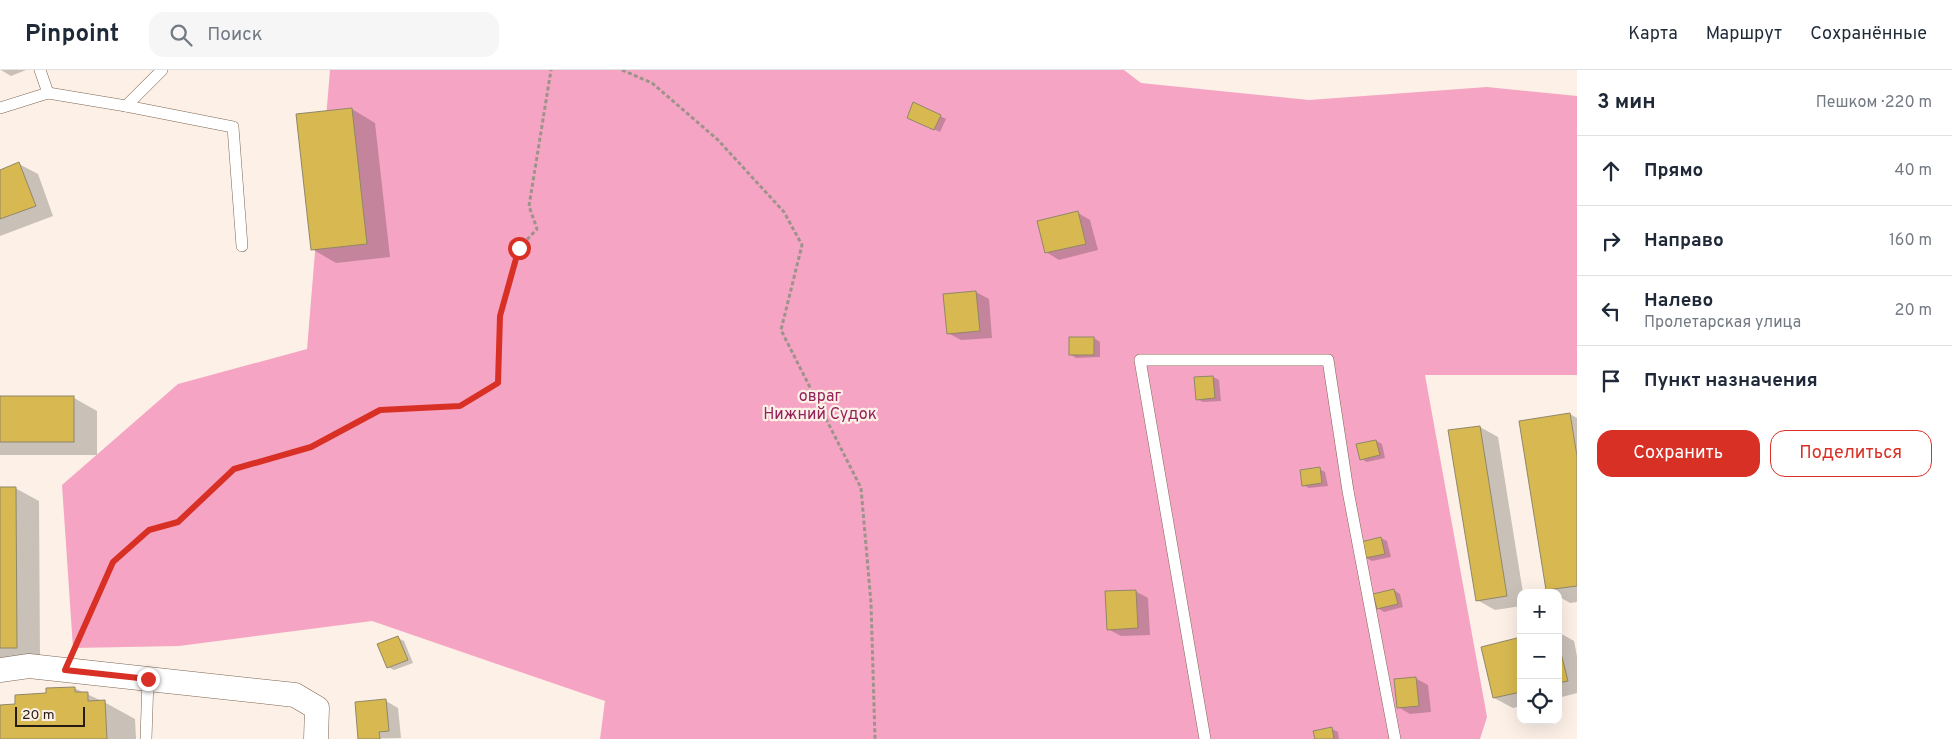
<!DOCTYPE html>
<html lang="ru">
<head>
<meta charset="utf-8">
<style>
  body { margin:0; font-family:Overpass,sans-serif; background:#f6f6f7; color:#1f2937 }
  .controls { position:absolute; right:15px; bottom:15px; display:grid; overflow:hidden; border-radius:10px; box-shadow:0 5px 20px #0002 }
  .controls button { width:45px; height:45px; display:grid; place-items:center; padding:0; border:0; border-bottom:1px solid #e0e1e3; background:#fff; color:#1f2937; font:25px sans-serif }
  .scale { position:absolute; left:15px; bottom:12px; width:70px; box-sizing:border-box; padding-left:5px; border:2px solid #271c14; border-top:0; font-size:14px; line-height:18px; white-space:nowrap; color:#271c14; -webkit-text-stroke:4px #fcf0e7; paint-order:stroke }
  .stop { position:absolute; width:15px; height:15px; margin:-11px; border:4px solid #d93025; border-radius:50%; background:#fff }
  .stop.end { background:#d93025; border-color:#fff; box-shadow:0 1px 5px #0008 }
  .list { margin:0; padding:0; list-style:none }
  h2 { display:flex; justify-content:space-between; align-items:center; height:65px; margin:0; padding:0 20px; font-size:21px }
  h2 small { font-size:16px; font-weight:400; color:#747a83 }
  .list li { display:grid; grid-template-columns:32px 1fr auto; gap:15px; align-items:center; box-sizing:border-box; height:70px; padding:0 20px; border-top:1px solid #e0e1e3 }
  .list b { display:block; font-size:19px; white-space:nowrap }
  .list p { margin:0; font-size:16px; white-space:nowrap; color:#747a83 }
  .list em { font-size:16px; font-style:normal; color:#747a83 }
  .actions { display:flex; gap:10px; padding:15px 20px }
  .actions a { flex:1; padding:11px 0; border:1px solid #d93025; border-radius:15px; text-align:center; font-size:18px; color:#d93025 }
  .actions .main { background:#d93025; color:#fff }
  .icon { flex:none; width:28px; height:28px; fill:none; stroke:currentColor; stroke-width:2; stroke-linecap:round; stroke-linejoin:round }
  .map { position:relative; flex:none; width:1577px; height:669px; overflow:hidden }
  header { display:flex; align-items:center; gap:30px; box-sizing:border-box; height:70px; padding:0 25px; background:#fff; border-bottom:1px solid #e0e1e3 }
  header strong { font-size:24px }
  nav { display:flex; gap:28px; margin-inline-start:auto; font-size:18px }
  .search { width:350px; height:45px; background:#f6f6f7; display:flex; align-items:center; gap:12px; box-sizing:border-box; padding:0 18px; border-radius:15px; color:#747a83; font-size:19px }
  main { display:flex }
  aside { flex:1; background:#fff }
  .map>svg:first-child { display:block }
</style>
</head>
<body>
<header>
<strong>Pinpoint</strong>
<div class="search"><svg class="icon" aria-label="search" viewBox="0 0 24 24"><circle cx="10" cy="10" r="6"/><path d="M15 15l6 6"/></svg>Поиск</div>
<nav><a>Карта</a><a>Маршрут</a><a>Сохранённые</a></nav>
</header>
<main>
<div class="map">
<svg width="1577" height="669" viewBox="0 0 1577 669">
  <rect width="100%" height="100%" fill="#fcf0e7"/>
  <path fill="#f5a5c3" d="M 330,0 L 1124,0 L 1141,13 L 1309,30 L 1487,17 L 1577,26 L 1577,305 L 1425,305 L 1487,647 L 1480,669 L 600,669 L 605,631 L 372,551 L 179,576 L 73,578 L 62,415 L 178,314 L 307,279 Z"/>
  <g fill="#0003">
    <path d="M 1,0 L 26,0 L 11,6 Z"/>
    <path d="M 352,39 L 375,53 L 390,187 L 336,193 L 312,179 Z"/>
    <path d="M 940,46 L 946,49 L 940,62 L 914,50 Z"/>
    <path d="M 19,94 L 38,104 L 53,146 L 0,166 L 0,101 Z"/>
    <path d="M 1078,143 L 1090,150 L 1098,180 L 1059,190 L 1046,182 Z"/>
    <path d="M 976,222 L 989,229 L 992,268 L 961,270 L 948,263 L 944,225 Z"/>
    <path d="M 1094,268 L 1100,272 L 1100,287 L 1076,288 L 1070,284 Z"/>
    <path d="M 1213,307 L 1219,310 L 1221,331 L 1203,332 L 1197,329 Z"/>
    <path d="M 0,328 L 74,328 L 97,341 L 97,385 L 0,385 Z"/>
    <path d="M 1570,344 L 1577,348 L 1577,532 L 1570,533 L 1558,526 L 1558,523 L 1552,523 L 1547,520 Z"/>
    <path d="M 1480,357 L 1498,367 L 1523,523 L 1521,523 L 1521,536 L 1495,540 L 1477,530 Z"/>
    <path d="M 1376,371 L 1382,374 L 1385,388 L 1367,392 L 1361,389 Z"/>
    <path d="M 1319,399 L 1325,402 L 1328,416 L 1309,418 L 1303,415 Z"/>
    <path d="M 0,418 L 15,418 L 39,431 L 40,591 L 0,591 Z"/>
    <path d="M 1381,468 L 1387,471 L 1391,487 L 1372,491 L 1366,488 Z"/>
    <path d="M 1394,520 L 1400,524 L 1403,537 L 1384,542 L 1378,538 Z"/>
    <path d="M 1135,521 L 1148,528 L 1150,565 L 1121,566 L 1108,559 Z"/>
    <path d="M 1558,562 L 1574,571 L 1577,586 L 1577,623 L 1558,628 Z"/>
    <path d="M 398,568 L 404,571 L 413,593 L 394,600 L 388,597 Z"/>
    <path d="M 1521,569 L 1521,636 L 1513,638 L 1494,628 Z"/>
    <path d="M 1415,608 L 1428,615 L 1431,642 L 1410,644 L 1398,637 Z"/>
    <path d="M 74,618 L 104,632 L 135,649 L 136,669 L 0,669 L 0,636 L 17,635 L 48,625 Z"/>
    <path d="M 386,631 L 398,638 L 401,668 L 360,669 Z"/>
    <path d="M 1332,659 L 1338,662 L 1339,669 L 1316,669 Z"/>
  </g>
  <g fill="#d8b951" stroke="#908768">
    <path d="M 913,32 L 941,45 L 934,60 L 907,48 Z"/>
    <path d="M 352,38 L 367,174 L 311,180 L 296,44 Z"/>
    <path d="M 19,92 L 36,136 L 0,149 L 0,100 Z"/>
    <path d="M 1078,141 L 1086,174 L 1045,183 L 1037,151 Z"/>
    <path d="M 976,221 L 980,261 L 947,264 L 943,224 Z"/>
    <rect x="1069" y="267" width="25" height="18"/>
    <path d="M 1213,306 L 1215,328 L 1196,330 L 1194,307 Z"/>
    <rect x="0" y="326" width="74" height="46"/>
    <path d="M 1570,343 L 1577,386 L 1577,516 L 1546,520 L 1519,351 Z"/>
    <path d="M 1480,356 L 1507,526 L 1476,531 L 1448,360 Z"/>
    <path d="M 1376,370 L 1380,385 L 1360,390 L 1356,374 Z"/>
    <path d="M 1320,397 L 1322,413 L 1302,416 L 1300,400 Z"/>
    <path d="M 0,417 L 16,417 L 17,578 L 0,578 Z"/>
    <path d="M 1381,467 L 1385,484 L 1365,488 L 1361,472 Z"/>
    <path d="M 1394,519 L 1398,534 L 1377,539 L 1373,524 Z"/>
    <path d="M 1136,520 L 1138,558 L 1107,560 L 1105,521 Z"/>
    <path d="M 398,566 L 408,590 L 387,598 L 377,574 Z"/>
    <path d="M 1521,567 L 1521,622 L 1493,628 L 1481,577 Z"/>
    <path d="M 1558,571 L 1568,611 L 1558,613 Z"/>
    <path d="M 1416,607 L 1419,636 L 1397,638 L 1394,609 Z"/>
    <path d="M 75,617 L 75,622 L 88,622 L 88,631 L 105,630 L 107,669 L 0,669 L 0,635 L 15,634 L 15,625 L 46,623 L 46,618 Z"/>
    <path d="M 386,629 L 389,661 L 379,662 L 380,669 L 358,669 L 355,632 Z"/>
    <path d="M 1332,657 L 1334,669 L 1315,669 L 1313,661 Z"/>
  </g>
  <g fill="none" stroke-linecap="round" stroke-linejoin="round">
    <defs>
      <g id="service">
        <path d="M 48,23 L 126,36 L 162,0"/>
        <path d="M 126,36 L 233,57 L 242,176"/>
        <path d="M 0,38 L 48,23 L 40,0"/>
        <path d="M 146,669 L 148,609"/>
        <path d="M 1205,669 L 1140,290 L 1328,290 L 1348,421 L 1395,669"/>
      </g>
      <path id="minor" d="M 0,600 L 29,596 L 295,625 L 317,638 L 316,669"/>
    </defs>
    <use href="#service" stroke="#7f6651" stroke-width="12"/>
    <use href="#minor" stroke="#7f6651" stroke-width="25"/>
    <g stroke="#9e938a" stroke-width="3" stroke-dasharray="4 2.5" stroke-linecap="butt">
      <path d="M 622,0 L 652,13 L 718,70 L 784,142 L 802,175 L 781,260 L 861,418 L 871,533 L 875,669"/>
      <path d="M 74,578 L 113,492 L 149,460 L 178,452 L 235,399 L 311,377 L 380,340 L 460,336 L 499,313 L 500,246 L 519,178 L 537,159 L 529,136 L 551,0"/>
    </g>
    <use href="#service" stroke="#fff" stroke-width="11"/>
    <use href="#minor" stroke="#fff" stroke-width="24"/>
  </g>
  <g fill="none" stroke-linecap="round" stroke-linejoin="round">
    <path stroke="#d93025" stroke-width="6" d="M 148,609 L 65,600 L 113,492 L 149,460 L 178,452 L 234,399 L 311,377 L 380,340 L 460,336 L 498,313 L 500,246 L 519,178"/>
  </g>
  <g text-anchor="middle" stroke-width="4.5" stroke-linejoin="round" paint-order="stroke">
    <g font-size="16" fill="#95235b" stroke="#fcf0e7">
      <text x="820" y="331">овраг<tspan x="820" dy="18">Нижний Судок</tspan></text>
    </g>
  </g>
</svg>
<div class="controls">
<button>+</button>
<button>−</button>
<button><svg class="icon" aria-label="locate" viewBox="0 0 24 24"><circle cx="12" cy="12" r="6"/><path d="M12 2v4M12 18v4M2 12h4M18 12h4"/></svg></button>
</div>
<div class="scale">20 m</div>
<div class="stop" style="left:519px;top:178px"></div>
<div class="stop end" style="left:148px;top:609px"></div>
</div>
<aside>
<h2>3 мин<small>Пешком · 220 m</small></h2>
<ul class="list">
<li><svg class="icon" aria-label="ahead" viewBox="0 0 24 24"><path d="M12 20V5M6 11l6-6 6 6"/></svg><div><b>Прямо</b></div><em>40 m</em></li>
<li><svg class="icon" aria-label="right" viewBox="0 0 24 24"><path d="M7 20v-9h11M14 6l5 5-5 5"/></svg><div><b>Направо</b></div><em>160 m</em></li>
<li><svg class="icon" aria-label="left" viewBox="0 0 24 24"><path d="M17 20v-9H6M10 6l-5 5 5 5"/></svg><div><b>Налево</b><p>Пролетарская улица</p></div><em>20 m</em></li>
<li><svg class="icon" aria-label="arrive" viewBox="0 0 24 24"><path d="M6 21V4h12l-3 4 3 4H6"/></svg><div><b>Пункт назначения</b></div></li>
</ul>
<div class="actions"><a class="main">Сохранить</a><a>Поделиться</a></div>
</aside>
</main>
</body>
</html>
